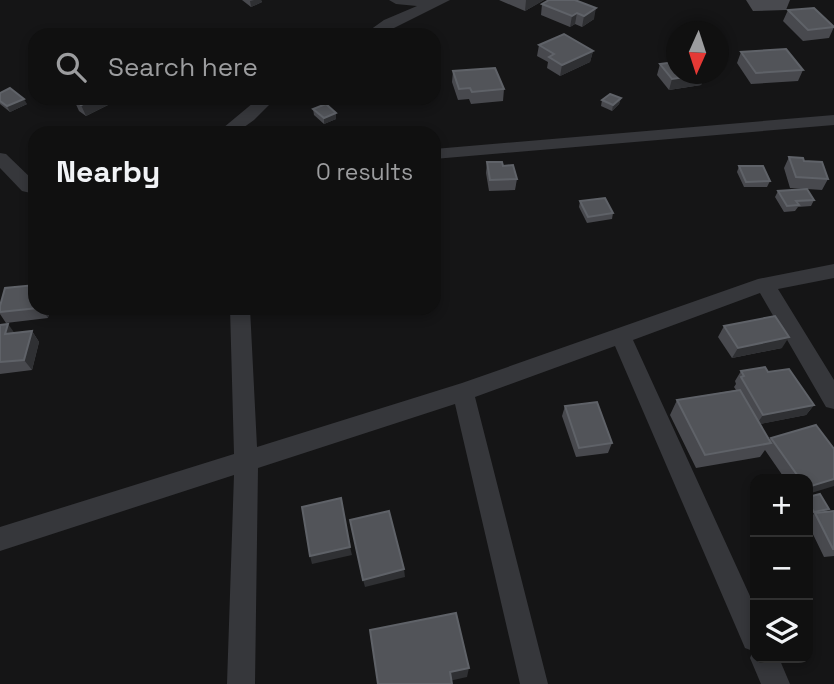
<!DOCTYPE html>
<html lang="en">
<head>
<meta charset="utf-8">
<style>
  body { margin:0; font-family:"Space Grotesk",sans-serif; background:#191919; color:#f1f3f6 }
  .controls { position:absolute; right:21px; bottom:21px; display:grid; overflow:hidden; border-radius:14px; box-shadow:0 4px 10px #0003 }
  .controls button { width:63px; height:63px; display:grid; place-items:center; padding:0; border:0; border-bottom:2px solid #303030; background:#101010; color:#f1f3f6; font:35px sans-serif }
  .compass { position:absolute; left:666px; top:21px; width:63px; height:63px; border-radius:50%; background:#101010; box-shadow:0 4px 10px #0003; rotate:183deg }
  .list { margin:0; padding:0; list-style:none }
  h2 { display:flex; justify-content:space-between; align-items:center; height:91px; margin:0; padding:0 28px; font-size:30px }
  h2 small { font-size:23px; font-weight:400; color:#9c9d9f }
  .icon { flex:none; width:38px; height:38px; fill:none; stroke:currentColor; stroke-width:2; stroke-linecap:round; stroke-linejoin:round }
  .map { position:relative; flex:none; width:834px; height:684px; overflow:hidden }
  .search { position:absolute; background:#101010; box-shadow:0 4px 10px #0003; left:28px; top:28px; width:413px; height:77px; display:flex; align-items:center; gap:18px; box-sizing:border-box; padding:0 24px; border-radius:21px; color:#9c9d9f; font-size:26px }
  .panel { position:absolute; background:#101010; box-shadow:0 4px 10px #0003; left:28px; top:126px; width:413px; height:189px; border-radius:21px }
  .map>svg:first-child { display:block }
</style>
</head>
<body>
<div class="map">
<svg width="834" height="684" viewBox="0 0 834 684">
  <rect width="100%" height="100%" fill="#151516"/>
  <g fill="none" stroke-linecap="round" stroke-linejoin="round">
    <g fill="#36373b" fill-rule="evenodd">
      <path d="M 389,0 L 450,0 L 380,35 L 363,35 L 384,20 L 417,6 L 396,4 Z"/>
      <path d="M 259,98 L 276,98 L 254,120 L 236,133 L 217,133 Z"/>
      <path d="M 834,115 L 834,125 L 434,159 L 434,149 Z"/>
      <path d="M 0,153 L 6,154 L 35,182 L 35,194 L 22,191 L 0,168 Z"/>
      <path d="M 834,264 L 834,278 L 778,289 L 834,380 L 834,409 L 826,407 L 760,293 L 633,340 L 755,607 L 755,658 L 779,658 L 790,684 L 761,684 L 750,658 L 753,651 L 745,648 L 615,346 L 475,397 L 548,684 L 520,684 L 455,404 L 258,468 L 255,684 L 227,684 L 234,475 L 0,551 L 0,527 L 234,454 L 230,308 L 250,308 L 257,447 L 462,383 L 758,279 Z"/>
    </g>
  </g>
  <g fill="#48494e">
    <path d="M 242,0 L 261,0 L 262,2 L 251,7 Z"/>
    <path d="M 499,0 L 544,0 L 525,11 Z"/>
    <path d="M 549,0 L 594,19 L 582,27 L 575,24 L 570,27 L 541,15 L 542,4 Z"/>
    <path d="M 746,0 L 790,0 L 786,10 L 753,11 Z"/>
    <path d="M 788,10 L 834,27 L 829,38 L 803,41 L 783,21 Z"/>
    <path d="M 539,45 L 593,51 L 590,62 L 560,76 L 547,68 L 548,62 L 537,56 Z"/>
    <path d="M 741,52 L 803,70 L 798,81 L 751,84 L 737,63 Z"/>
    <path d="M 660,64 L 705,74 L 701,85 L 669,90 L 657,75 Z"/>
    <path d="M 453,71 L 504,89 L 503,101 L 471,104 L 469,99 L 458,100 L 452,82 Z"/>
    <path d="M 0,93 L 27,104 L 10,112 L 0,104 Z"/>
    <path d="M 75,98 L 110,98 L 112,103 L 86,116 L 79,111 L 74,100 L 75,100 Z"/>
    <path d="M 621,98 L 619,104 L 612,111 L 601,106 L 602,100 Z"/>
    <path d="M 313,109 L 336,113 L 336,119 L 324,124 L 314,115 Z"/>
    <path d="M 789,157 L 804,161 L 828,179 L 822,190 L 807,189 L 814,200 L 811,206 L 798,207 L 795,211 L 784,212 L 775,197 L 778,191 L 806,189 L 790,188 L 784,168 Z"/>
    <path d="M 487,162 L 503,166 L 517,179 L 515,190 L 489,191 L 486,173 Z"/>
    <path d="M 739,166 L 770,181 L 767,187 L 744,187 L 737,172 Z"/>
    <path d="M 580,201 L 613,213 L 612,219 L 587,223 L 579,207 Z"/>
    <path d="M 0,306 L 35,308 L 50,308 L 48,318 L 6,323 L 0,314 Z"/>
    <path d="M 0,325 L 15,333 L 32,331 L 39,342 L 32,370 L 0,374 Z"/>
    <path d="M 724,326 L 782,348 L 732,358 L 718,337 Z"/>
    <path d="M 741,371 L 768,372 L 814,405 L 806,415 L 760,424 L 769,440 L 771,438 L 808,479 L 785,479 L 765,450 L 760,457 L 696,468 L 670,415 L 677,400 L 736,390 L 734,387 L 736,384 L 735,381 Z"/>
    <path d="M 565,406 L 612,443 L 608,453 L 576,457 L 562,416 Z"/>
    <path d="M 808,497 L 826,512 L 834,511 L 834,556 L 824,557 L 808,524 L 808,521 L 812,516 L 809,517 L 808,514 Z"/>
  </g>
  <g fill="#2f3033">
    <path d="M 254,0 L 261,0 L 262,2 L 251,7 L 250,1 Z"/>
    <path d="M 526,0 L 544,0 L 525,11 Z"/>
    <path d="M 596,8 L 594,19 L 582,27 L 584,16 Z"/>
    <path d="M 577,13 L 575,24 L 570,27 L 572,16 Z"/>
    <path d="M 593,51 L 590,62 L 560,76 L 562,65 Z"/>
    <path d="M 705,74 L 701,85 L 669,90 L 672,79 Z"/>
    <path d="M 96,98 L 110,98 L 112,103 L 86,116 L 81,105 Z"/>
    <path d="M 621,98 L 619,104 L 612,111 L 613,105 Z"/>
    <path d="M 24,99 L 27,104 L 10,112 L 7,106 Z"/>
    <path d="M 336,113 L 336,119 L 324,124 L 324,118 Z"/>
    <path d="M 41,308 L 50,308 L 48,318 Z"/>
    <path d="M 8,324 L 16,335 L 5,334 Z"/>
    <path d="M 32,331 L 39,342 L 32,370 L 24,360 Z"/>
    <path d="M 789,337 L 782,348 L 732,358 L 738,348 Z"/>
    <path d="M 814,405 L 806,415 L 756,425 L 763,415 Z"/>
    <path d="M 834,479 L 834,486 L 808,494 L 808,487 Z"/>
    <path d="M 829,509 L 824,513 L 815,513 L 812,516 L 809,517 L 814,512 Z"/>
    <path d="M 350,547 L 352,555 L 312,564 L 310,556 Z"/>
    <path d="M 404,569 L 405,577 L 365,587 L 363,580 Z"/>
    <path d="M 469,668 L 467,677 L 449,681 L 450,672 Z"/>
  </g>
  <g fill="#525459" stroke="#5f6268" stroke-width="2">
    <path d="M 549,0 L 575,0 L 596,8 L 584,16 L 577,13 L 572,16 L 542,4 Z"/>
    <path d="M 814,8 L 834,27 L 808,30 L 788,10 Z"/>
    <path d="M 564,34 L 593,51 L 562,65 L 549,57 L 554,54 L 539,45 Z"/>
    <path d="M 786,49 L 803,70 L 756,73 L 741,52 Z"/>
    <path d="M 676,62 L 676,74 L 705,74 L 672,79 L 660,64 Z"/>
    <path d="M 495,68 L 504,89 L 472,92 L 470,88 L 459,89 L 453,71 Z"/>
    <path d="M 10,88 L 24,99 L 7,106 L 0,101 L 0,93 Z"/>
    <path d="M 610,94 L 621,98 L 613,105 L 602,100 Z"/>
    <path d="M 78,98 L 96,98 L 81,105 L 74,100 Z"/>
    <path d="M 326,104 L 336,113 L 324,118 L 313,109 Z"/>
    <path d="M 789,157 L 803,158 L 804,161 L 822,162 L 828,179 L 796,177 Z"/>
    <path d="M 487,162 L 502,162 L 503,166 L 513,165 L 517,179 L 490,180 Z"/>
    <path d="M 739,166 L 763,166 L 770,181 L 746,182 Z"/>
    <path d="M 807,189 L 814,200 L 796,201 L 799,205 L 787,206 L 778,191 Z"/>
    <path d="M 605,198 L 613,213 L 588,217 L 580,201 Z"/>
    <path d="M 35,285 L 35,308 L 38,308 L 0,312 L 0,306 L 5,288 Z"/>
    <path d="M 775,316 L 789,337 L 738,348 L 724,326 Z"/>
    <path d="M 8,324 L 5,334 L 32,331 L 24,360 L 0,362 L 0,325 Z"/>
    <path d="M 765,367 L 768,372 L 789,369 L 814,405 L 763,415 L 741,377 L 744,376 L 741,371 Z"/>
    <path d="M 740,390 L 771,443 L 705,455 L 677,400 Z"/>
    <path d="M 597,402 L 612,443 L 579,448 L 565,406 Z"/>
    <path d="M 816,425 L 834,449 L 834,479 L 808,487 L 808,479 L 800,479 L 771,438 Z"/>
    <path d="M 820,494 L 829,509 L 814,512 L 808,503 L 808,497 Z"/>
    <path d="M 341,498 L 350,547 L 310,556 L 302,507 Z"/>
    <path d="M 389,511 L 404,569 L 363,580 L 350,520 Z"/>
    <path d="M 834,511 L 834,549 L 833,549 L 815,513 Z"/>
    <path d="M 456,613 L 469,668 L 450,672 L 452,684 L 378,684 L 370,630 Z"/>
  </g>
</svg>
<div class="controls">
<button>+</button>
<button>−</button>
<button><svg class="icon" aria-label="layers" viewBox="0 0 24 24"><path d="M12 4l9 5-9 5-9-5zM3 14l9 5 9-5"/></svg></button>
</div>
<svg class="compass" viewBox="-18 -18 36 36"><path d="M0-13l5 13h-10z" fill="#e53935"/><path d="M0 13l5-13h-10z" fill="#9c9d9f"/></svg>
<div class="search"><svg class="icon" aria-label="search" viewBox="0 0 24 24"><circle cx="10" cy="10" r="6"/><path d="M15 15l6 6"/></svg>Search here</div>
<section class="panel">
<h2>Nearby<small>0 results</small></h2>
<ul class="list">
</ul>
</section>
</div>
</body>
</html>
